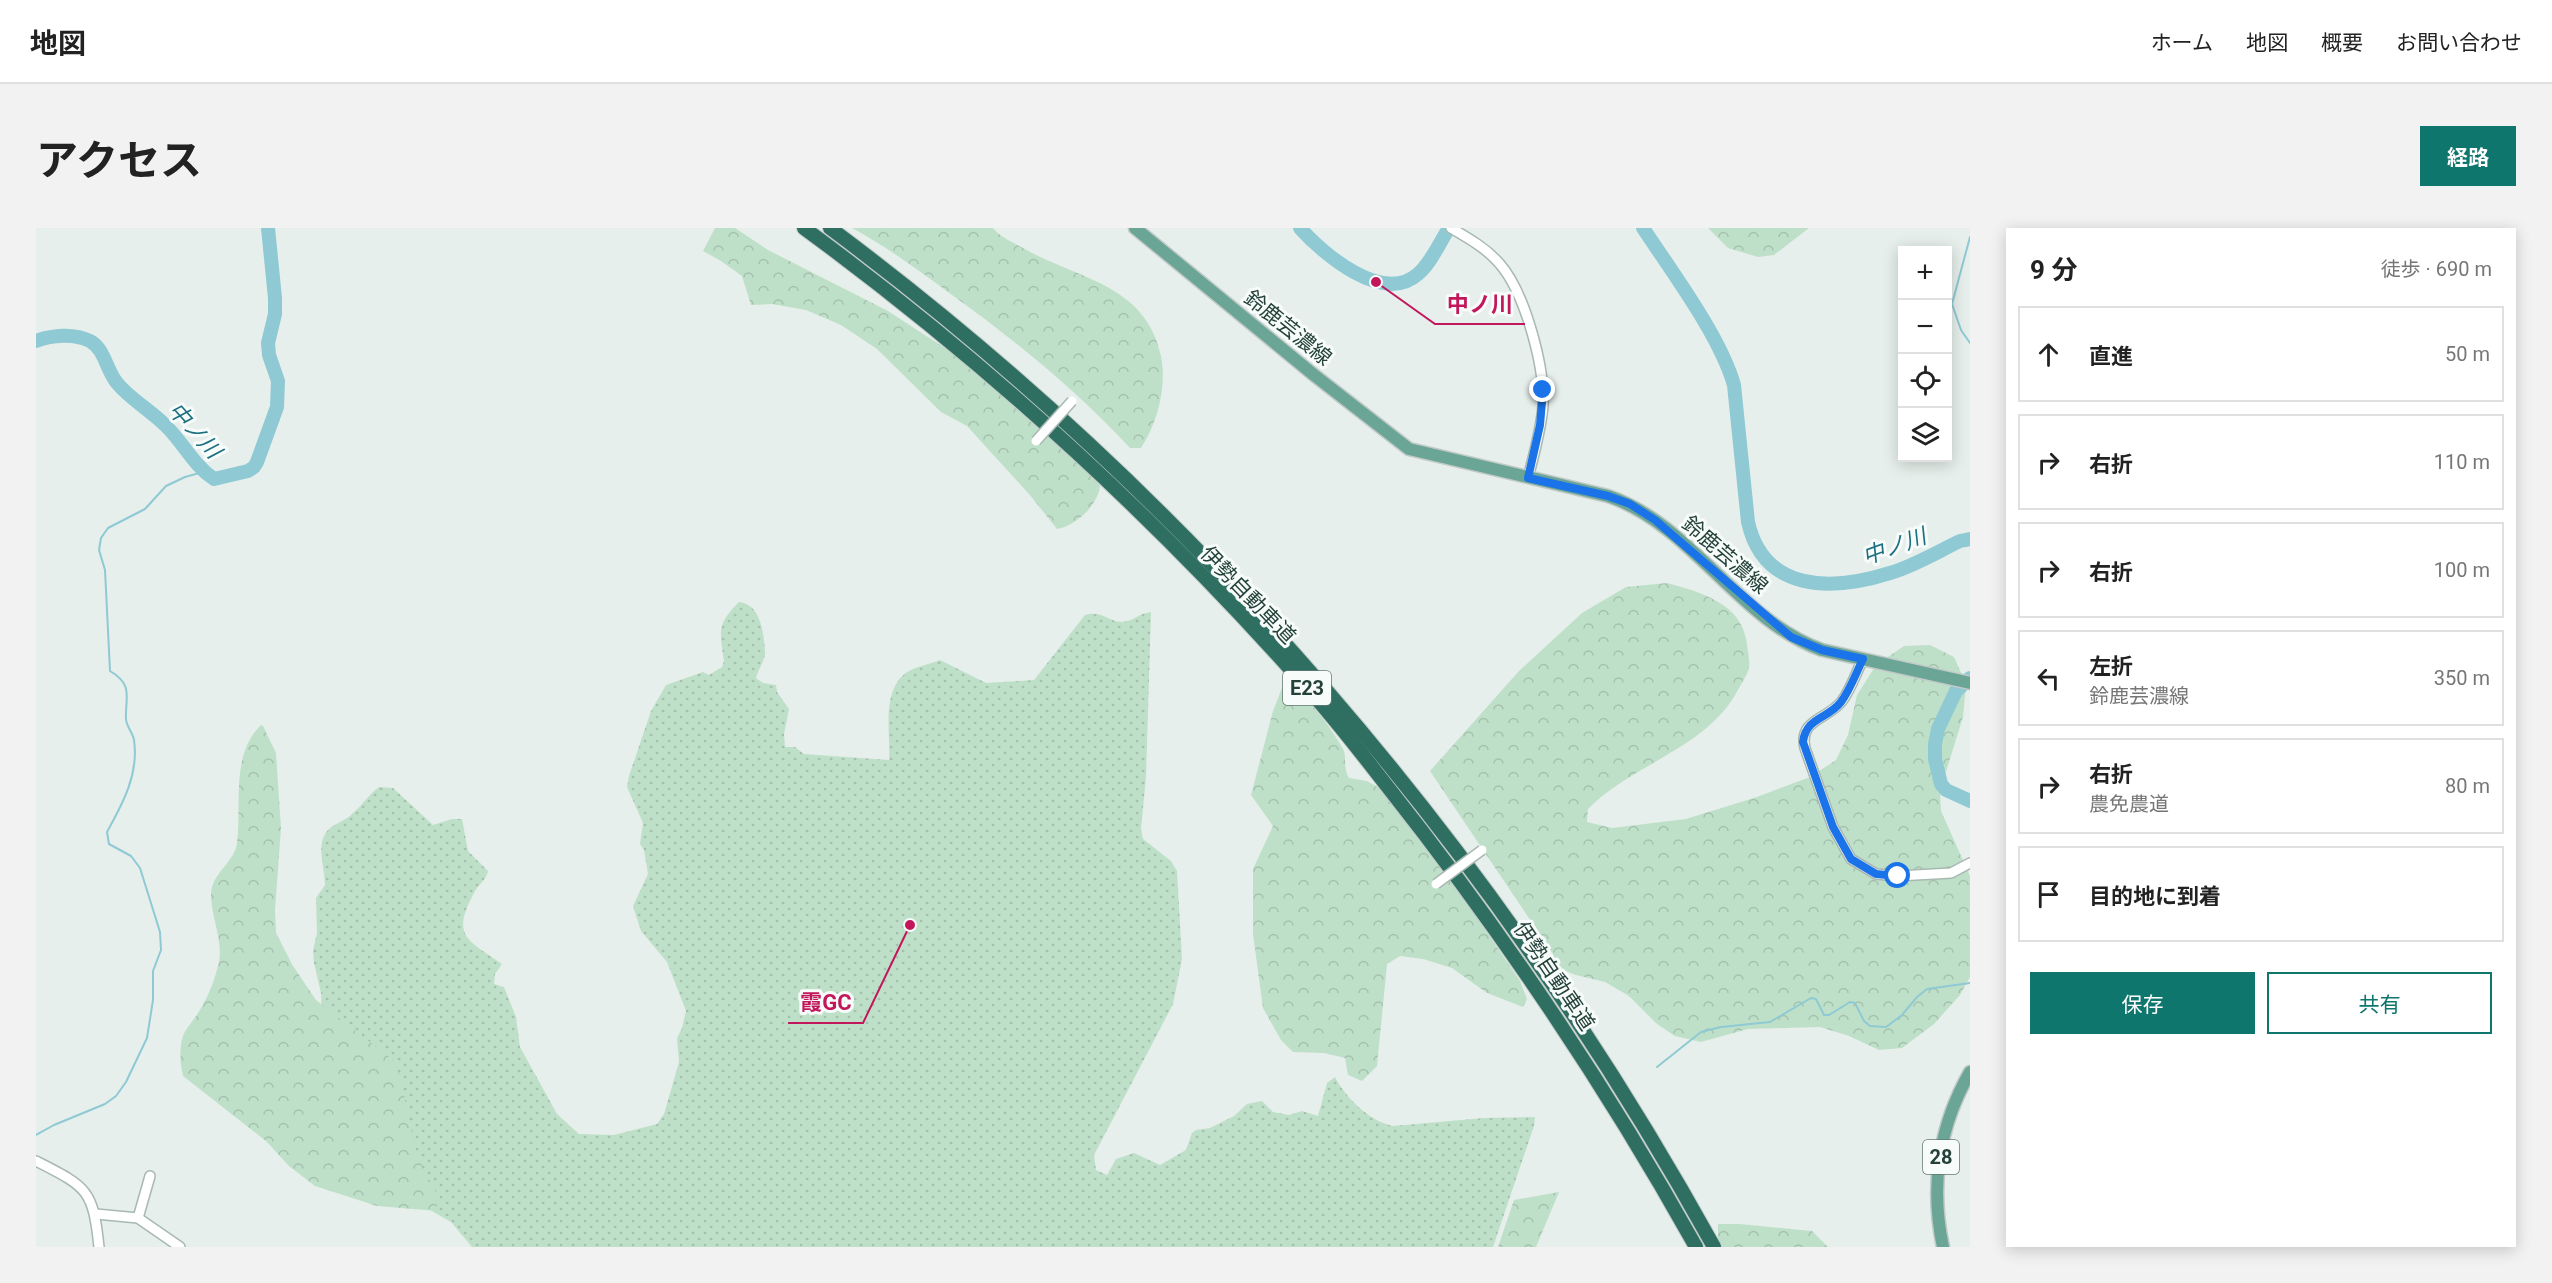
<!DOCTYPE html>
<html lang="ja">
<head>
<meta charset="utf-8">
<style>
  body { margin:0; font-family:Roboto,"Noto Sans JP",sans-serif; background:#f2f2f2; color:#222 }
  .controls { position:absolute; right:18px; top:18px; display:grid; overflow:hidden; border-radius:0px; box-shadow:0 3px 15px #0003 }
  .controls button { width:54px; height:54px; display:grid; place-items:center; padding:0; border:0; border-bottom:2px solid #e0e0e0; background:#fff; color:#222; font:30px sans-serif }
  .stop { position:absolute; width:18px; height:18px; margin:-14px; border:4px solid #1a73e8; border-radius:50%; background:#fff }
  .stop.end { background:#1a73e8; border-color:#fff; box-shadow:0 2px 6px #0008 }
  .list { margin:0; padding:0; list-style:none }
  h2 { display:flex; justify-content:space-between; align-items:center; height:78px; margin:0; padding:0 24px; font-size:26px }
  h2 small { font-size:20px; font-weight:400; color:#767676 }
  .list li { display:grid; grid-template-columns:39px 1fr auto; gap:18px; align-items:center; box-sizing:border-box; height:96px; margin:0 12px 12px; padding:0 12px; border:2px solid #e0e0e0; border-radius:0px }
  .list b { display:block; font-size:22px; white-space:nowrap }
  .list p { margin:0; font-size:20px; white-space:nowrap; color:#767676 }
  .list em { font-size:20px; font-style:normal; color:#767676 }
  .actions { display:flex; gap:12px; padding:18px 24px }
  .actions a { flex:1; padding:14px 0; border:2px solid #0f766e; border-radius:0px; text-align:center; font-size:21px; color:#0f766e }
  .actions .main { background:#0f766e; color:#fff }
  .icon { flex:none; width:33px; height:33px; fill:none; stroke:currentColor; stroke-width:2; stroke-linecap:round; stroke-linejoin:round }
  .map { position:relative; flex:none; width:1934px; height:1019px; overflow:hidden; border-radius:0px }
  header { display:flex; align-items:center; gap:36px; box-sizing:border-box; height:84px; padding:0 30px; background:#fff; border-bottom:2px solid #e0e0e0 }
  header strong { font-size:28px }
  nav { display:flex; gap:33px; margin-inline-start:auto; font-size:21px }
  .intro { display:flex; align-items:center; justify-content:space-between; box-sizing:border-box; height:144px; padding:0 36px }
  h1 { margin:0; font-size:42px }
  .button { padding:15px 27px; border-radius:0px; background:#0f766e; color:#fff; font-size:21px; font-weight:700 }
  main { display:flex; gap:36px; padding:0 36px }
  aside { flex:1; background:#fff; border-radius:0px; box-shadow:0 3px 15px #0003 }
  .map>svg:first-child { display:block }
</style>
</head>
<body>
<header>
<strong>地図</strong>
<nav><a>ホーム</a><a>地図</a><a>概要</a><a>お問い合わせ</a></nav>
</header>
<div class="intro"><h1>アクセス</h1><a class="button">経路</a></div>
<main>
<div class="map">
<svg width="1934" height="1019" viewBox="0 0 1934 1019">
  <defs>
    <pattern id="grass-dots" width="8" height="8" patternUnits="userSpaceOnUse" patternTransform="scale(1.5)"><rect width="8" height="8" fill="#bfe0c8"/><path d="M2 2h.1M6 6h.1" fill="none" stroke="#a4c1ad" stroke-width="1.8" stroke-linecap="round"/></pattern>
    <pattern id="forest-crowns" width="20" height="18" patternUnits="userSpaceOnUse" patternTransform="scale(1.5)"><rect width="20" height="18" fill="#bfe0c8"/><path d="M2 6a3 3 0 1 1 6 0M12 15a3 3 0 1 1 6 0" fill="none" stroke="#a4c1ad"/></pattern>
  </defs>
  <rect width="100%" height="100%" fill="#e6efeb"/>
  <path fill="url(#grass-dots)" d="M 703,374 C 725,376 728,406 729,424 C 730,430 721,444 720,450 L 727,455 L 740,457 L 741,464 L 753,481 L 748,506 L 749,519 L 759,519 L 768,526 L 853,532 C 855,506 844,460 873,443 C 882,438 894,436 904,432 L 950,455 L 998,452 L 1049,387 C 1067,382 1071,394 1087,394 C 1097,393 1104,385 1115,384 L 1110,549 L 1105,601 L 1107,611 L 1135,633 L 1141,643 L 1146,731 L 1137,776 L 1058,927 L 1060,942 L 1071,947 L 1080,931 L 1098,925 L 1124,937 L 1150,922 L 1156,905 L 1160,902 L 1174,900 L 1198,888 L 1211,876 L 1226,873 L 1237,884 L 1253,887 L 1266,883 L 1282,888 L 1291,855 L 1299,849 C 1310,870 1333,893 1357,898 L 1448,890 L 1499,889 L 1498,898 L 1457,1019 L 436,1019 L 415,994 L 387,978 L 286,797 L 285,765 L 278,735 L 277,723 L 281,705 L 280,670 L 289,657 C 289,640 279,616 292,602 C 299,595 309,593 316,586 C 326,578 332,567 343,559 L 357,560 L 397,597 L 416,591 L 426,591 L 432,623 L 452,643 C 450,652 443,656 439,663 C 414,709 431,711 466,736 L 459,746 L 458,756 L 468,759 L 480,789 L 484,819 L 521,886 L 543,906 L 578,907 L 621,896 L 628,886 L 643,834 L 641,810 L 646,800 L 650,783 L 631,734 L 605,703 L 597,678 L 612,646 L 608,622 L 604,616 L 607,595 L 591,559 L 593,548 L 615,483 L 630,457 L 667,444 L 673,447 L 686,439 L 688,433 C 684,403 680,397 703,374 Z"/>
  <g fill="url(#forest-crowns)">
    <path d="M 679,0 L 699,0 L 732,22 L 852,83 L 915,124 L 1053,244 L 1064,258 C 1062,277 1040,298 1021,301 L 993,266 L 931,198 L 905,184 L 841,121 L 805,97 L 770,82 L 736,76 L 715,77 L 706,48 L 685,33 L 667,23 Z"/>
    <path d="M 816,0 L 957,0 C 965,10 977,14 987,20 C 1041,51 1110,56 1125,128 C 1131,158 1122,194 1105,220 L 1094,220 C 1040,162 980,113 916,67 C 884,43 851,19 816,0 Z"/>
    <path d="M 1672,0 L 1773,0 L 1738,27 L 1722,29 L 1692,20 Z"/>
    <path d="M 1631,355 C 1664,364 1707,375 1711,417 C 1712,424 1714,433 1713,439 C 1712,446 1706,454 1703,460 C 1673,520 1597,535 1552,581 L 1551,594 L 1576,600 L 1650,591 L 1721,569 L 1774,549 L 1800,532 L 1812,507 L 1821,467 L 1840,437 L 1868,418 L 1894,417 L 1918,429 L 1930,456 L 1927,489 L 1904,563 L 1905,583 L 1934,648 L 1934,749 L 1924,767 L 1898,796 L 1866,820 L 1843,822 L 1813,808 L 1784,799 L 1712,801 L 1665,814 L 1639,808 L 1621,796 L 1593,768 L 1569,754 L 1540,747 L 1520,739 L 1517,726 L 1394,543 L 1483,443 L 1546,385 L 1590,359 Z"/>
    <path d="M 1251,447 C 1270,470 1291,493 1306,519 C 1312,528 1306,538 1313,550 L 1331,553 L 1345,561 L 1409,643 L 1484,753 L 1491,771 L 1487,779 L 1451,765 L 1416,740 L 1387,731 L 1364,728 L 1351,736 L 1341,838 L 1326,853 L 1312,847 L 1309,830 L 1288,825 L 1257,824 L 1245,812 L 1227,780 L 1217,706 L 1217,641 L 1237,598 L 1215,567 L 1237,483 Z"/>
    <path d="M 225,497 L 227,498 L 240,525 L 245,600 L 239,682 L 240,705 L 257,738 L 280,772 L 357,832 L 364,847 L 380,926 L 400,964 L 401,983 L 341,978 L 279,958 L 253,938 L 230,913 L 147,848 C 144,835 143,821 147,808 C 150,800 158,792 162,785 C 172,770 179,751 183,734 C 187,711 175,689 175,667 C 175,645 199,634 201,615 C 206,577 194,527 225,497 Z"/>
    <path d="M 1523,964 L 1500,1019 L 1462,1019 L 1478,972 Z"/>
    <path d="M 1682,996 L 1704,996 L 1776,1003 L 1792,1019 L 1686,1019 L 1682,1011 Z"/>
  </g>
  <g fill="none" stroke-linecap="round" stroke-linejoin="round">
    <g stroke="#8ec9d4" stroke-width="2">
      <path d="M 1934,9 L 1916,76 L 1925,102 L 1934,115"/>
      <path d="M 1621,839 L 1665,804 L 1685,799 L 1734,794 L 1775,770 L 1780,771 L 1788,787 L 1793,787 L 1814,774 L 1819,775 L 1828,793 L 1834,798 L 1850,799 L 1866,787 L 1881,769 L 1891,761 L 1934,755"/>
      <path d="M 0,907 L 18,897 L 69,876 L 80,868 L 90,854 L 111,810 L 117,772 L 117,743 L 125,722 L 124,704 L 104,640 L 95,628 L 73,616 L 71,604 C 87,575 103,546 98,512 C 97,505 90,498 90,491 C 89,469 98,457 74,443 L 69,342 L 63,322 L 65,310 L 72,300 L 109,281 L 130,258 L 149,249 L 167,244"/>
    </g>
    <g stroke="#8ec9d4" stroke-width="14">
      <path d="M 1264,0 C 1287,26 1347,77 1382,46 C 1395,35 1404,14 1413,0"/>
      <path d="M 1607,0 C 1636,44 1684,108 1698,157 L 1712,294 C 1728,365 1797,363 1854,345 C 1878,338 1901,324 1924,313 L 1934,311"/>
      <path d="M 0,113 C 16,107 38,105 54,113 C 69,121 70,142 81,155 C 94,171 114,182 129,197 C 147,214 157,237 178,251 L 212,243 L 218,239 L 221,234 L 241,179 L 242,153 L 233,127 L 232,115 L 239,86 L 239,70 L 232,0"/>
      <path d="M 1934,450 L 1920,463 L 1902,501 L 1899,516 L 1899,531 L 1905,556 L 1910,562 L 1934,573"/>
    </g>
    <defs>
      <g id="minor">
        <path d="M 1415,0 C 1432,10 1450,20 1463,35 C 1489,64 1509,139 1507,178 C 1505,202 1498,226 1492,250"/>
        <path d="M 1827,431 C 1820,445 1815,461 1806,473 C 1793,491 1762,491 1769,520 L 1797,599 L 1815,631 L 1840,646 L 1862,648 L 1915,645 L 1934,635"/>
        <path d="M 0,933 C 51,959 57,961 63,1019"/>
        <path d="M 60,986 L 102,990 L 144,1019"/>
        <path d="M 102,990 L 114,948"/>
      </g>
      <g id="major">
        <path d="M 1099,0 L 1278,147 L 1373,221 L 1572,268 C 1657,297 1702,392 1786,422 L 1934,455"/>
        <path d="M 1907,1019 C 1894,958 1903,898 1934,844"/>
      </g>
      <g id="highway">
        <path d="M 768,0 C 952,135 1122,291 1273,462 C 1301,493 1326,526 1351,558 C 1468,706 1568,854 1660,1019"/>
        <path d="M 794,0 C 1159,272 1458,621 1678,1019"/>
      </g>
    </defs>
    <use href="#minor" stroke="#a8b8b2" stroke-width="12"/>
    <use href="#major" stroke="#c2cac8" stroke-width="15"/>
    <use href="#highway" stroke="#c2cac8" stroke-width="16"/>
    <use href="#minor" stroke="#fff" stroke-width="9"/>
    <use href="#major" stroke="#6aa596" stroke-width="12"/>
    <use href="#highway" stroke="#2f6f62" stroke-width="14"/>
    <defs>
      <g id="minor-bridge">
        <path d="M 1000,213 L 1036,173"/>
        <path d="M 1400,656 L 1446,622"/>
      </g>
    </defs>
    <use href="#minor-bridge" stroke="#a8b8b2" stroke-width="12" stroke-linecap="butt"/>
    <use href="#minor-bridge" stroke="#fff" stroke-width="9"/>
  </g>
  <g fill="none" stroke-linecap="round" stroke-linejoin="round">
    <path stroke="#1a73e8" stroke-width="8" d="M 1507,162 L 1504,197 L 1492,250 L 1572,268 L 1594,276 L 1619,292 L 1755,409 L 1786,422 L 1827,431 C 1820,445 1814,462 1805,474 C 1792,491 1770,489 1767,514 L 1797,599 L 1815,631 L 1840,646 L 1862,648"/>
  </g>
  <g text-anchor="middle" stroke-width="6" stroke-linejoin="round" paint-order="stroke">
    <g fill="#f7fbf9" stroke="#637a73" stroke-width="1.5">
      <rect x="1247" y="443" width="48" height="34" rx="4.5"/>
      <rect x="1887" y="912" width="36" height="34" rx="4.5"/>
    </g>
    <g font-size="20" font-weight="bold" fill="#24423a">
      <text x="1271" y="467">E23</text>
      <text x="1905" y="936">28</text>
    </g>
    <g font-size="21" fill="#24423a" stroke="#f7fbf9">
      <text transform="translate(1252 100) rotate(39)" y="7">鈴鹿芸濃線</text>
      <text transform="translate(1689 327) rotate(41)" y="7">鈴鹿芸濃線</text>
      <text transform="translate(1212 367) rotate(46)" y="7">伊勢自動車道</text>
      <text transform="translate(1518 748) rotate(56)" y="7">伊勢自動車道</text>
    </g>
    <g font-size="22" font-style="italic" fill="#1c6f80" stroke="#f7fbf9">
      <text transform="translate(159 202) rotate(48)" y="8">中ノ川</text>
      <text transform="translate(1858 318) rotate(-20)" y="8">中ノ川</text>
    </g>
  </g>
  <path fill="none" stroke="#c2185b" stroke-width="2" d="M1340 54L1399 96H1489M874 697L827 795H752"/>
  <g fill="#c2185b" stroke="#f7fbf9" stroke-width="2">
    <circle cx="1340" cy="54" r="6"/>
    <circle cx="874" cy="697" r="6"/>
  </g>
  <g font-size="22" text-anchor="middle" font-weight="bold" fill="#c2185b" stroke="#f7fbf9" stroke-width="6" stroke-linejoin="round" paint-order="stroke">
    <text x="1444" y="84">中ノ川</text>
    <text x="790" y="782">霞GC</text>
  </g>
</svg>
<div class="controls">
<button>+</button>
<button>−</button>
<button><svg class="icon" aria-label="locate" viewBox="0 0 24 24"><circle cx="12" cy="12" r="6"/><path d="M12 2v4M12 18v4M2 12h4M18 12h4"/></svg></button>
<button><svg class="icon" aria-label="layers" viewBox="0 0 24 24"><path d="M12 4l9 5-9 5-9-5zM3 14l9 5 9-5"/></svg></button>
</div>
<div class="stop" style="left:1862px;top:648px"></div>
<div class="stop end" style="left:1507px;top:162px"></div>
</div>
<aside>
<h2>9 分<small>徒歩 · 690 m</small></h2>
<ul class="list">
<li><svg class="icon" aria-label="ahead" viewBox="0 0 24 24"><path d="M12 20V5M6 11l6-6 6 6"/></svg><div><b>直進</b></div><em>50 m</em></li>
<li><svg class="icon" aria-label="right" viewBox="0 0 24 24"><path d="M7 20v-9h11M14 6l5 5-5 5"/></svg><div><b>右折</b></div><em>110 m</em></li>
<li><svg class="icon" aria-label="right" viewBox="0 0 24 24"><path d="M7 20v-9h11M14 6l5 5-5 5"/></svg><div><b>右折</b></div><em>100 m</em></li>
<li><svg class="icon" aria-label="left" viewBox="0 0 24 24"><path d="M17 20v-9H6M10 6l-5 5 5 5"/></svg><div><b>左折</b><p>鈴鹿芸濃線</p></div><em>350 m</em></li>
<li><svg class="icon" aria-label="right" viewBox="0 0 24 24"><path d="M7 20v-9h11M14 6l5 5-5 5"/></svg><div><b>右折</b><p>農免農道</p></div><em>80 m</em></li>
<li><svg class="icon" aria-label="arrive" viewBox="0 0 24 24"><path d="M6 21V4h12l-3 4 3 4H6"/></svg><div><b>目的地に到着</b></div></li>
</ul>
<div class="actions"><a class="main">保存</a><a>共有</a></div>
</aside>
</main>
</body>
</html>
